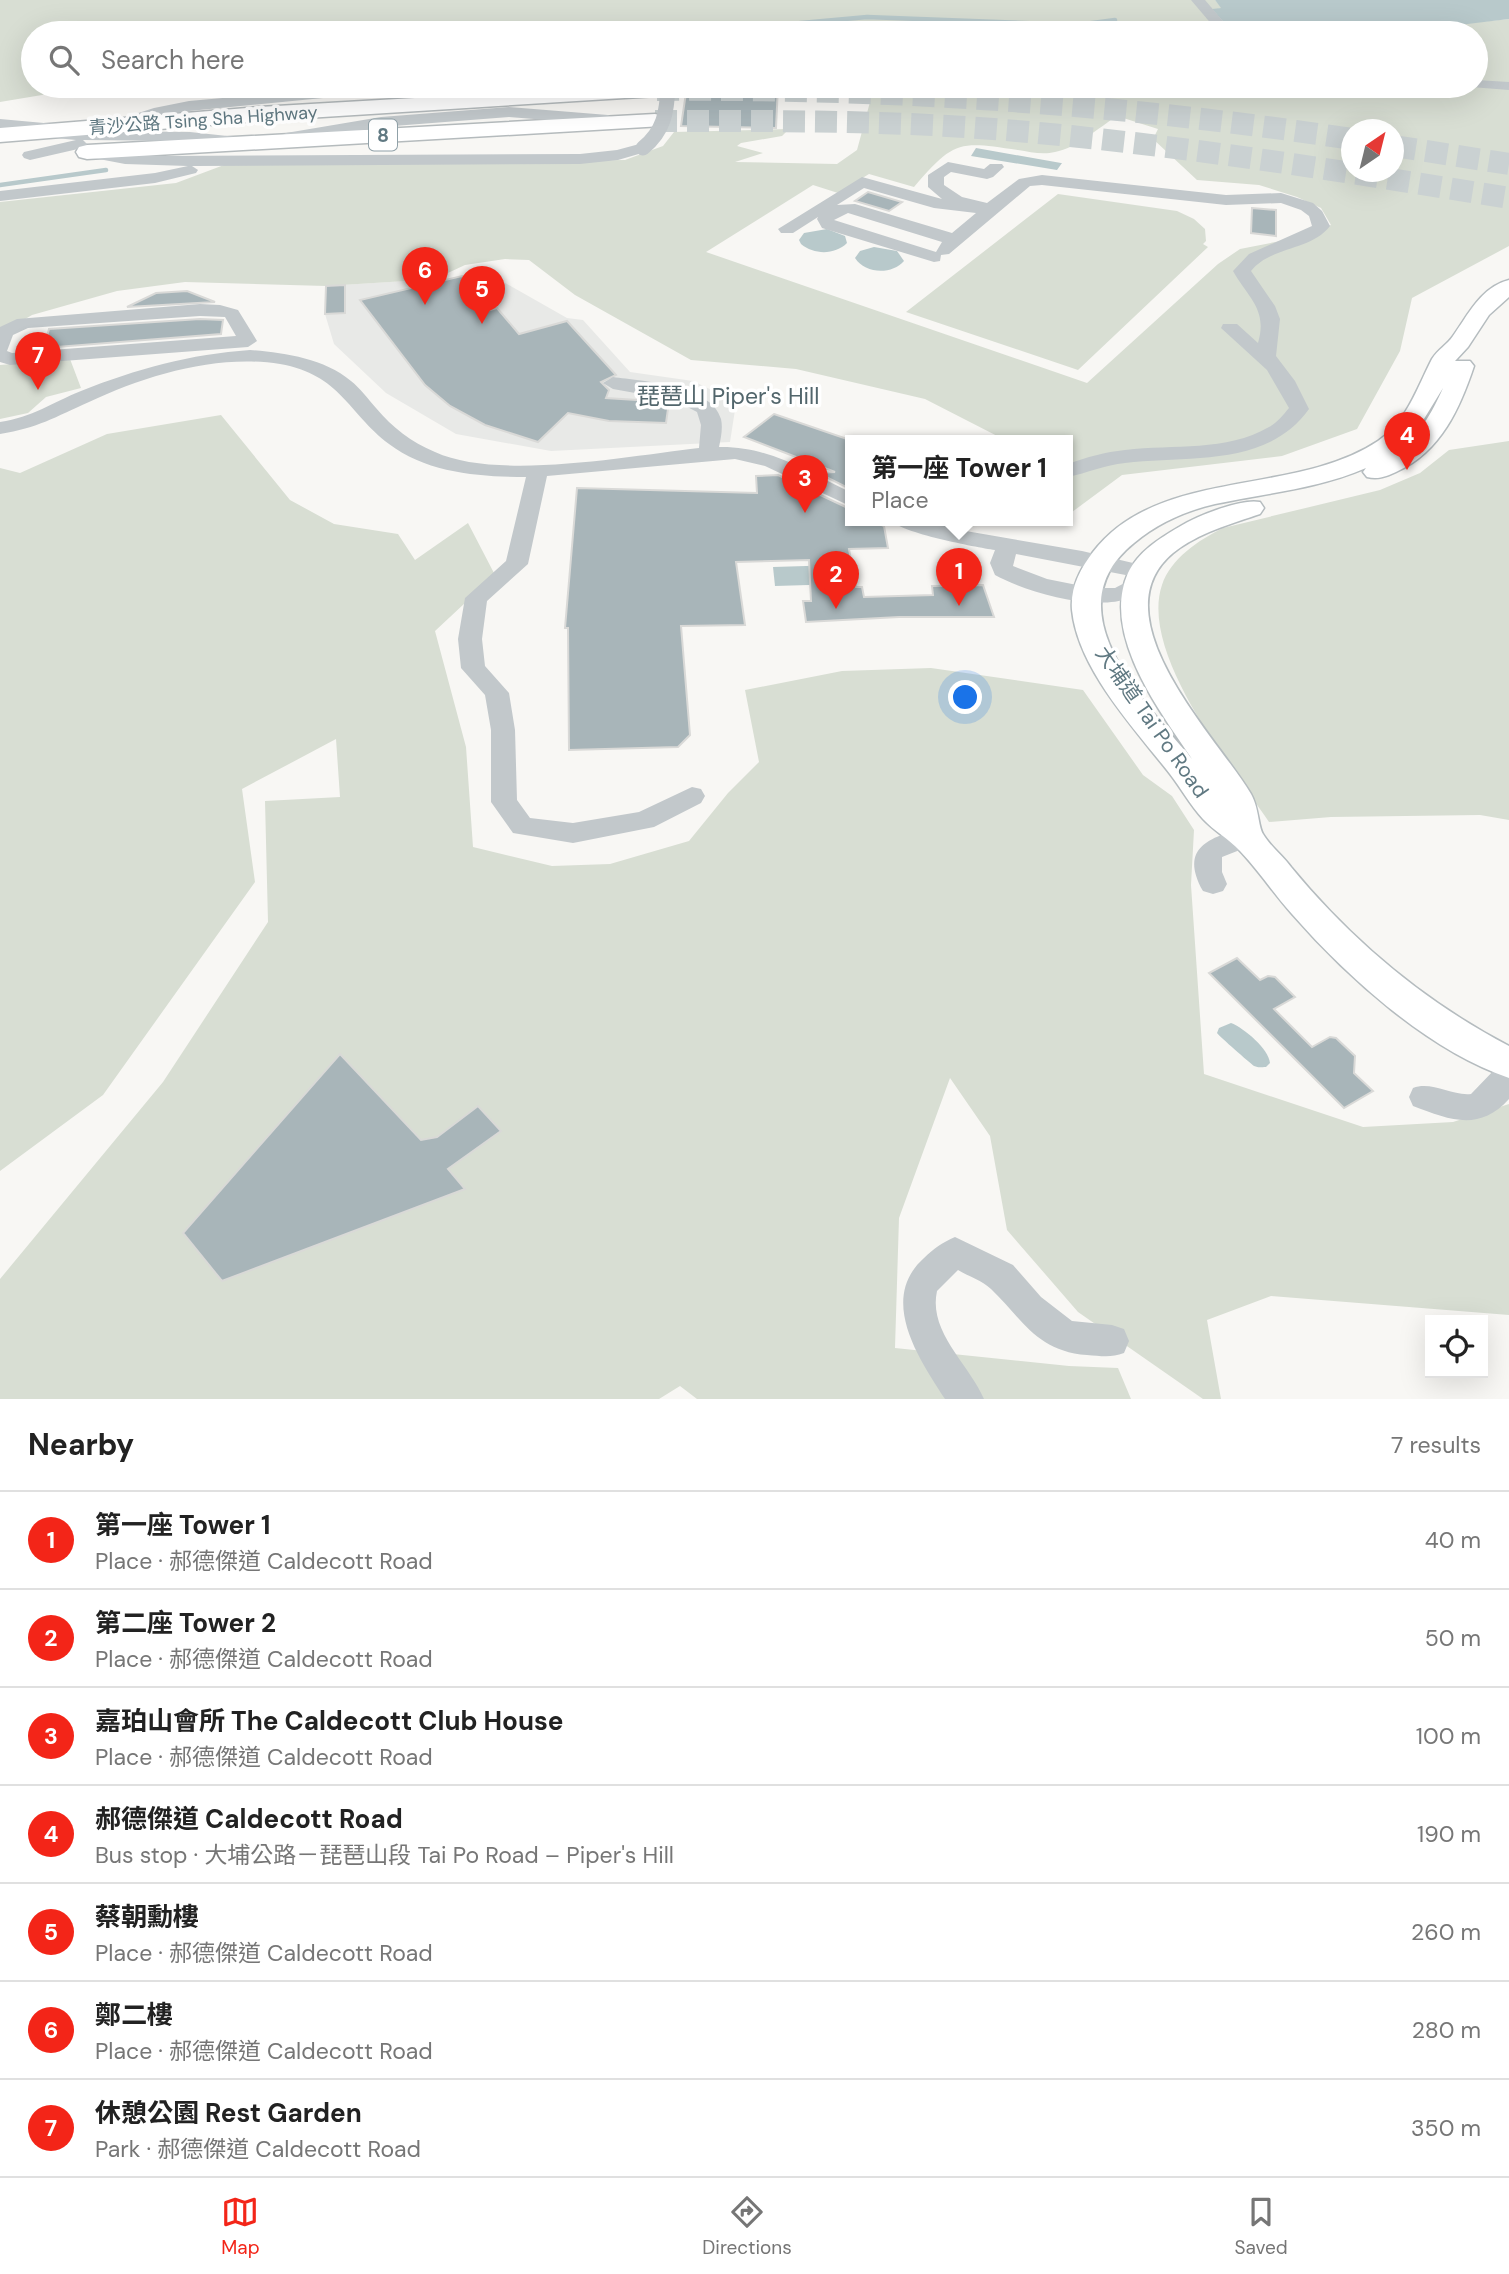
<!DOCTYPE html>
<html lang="en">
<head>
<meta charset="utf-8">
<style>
  body { margin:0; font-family:"DM Sans","Noto Sans TC",sans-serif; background:#f2f2f2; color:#222 }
  .controls { position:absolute; right:21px; bottom:21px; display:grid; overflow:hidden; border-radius:0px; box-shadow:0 7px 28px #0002 }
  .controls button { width:63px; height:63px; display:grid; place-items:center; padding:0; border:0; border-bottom:2px solid #e0e0e0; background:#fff; color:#222; font:35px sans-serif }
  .compass { position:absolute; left:1341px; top:119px; width:63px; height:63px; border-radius:50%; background:#fff; box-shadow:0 7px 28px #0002; rotate:35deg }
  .you { position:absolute; left:966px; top:698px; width:24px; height:24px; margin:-18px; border:5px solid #fff; border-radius:50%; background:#1a73e8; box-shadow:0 0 0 10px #1a73e833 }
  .badge { display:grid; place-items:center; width:46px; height:46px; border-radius:50%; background:#f32518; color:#fff; font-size:23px; font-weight:700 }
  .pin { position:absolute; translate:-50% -58px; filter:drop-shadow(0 2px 4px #0008) }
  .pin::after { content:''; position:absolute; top:37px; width:24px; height:21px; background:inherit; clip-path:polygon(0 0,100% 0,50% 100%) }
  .popup { position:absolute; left:845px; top:435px; width:228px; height:91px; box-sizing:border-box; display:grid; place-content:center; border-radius:0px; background:#fff; filter:drop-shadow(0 2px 5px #0005); font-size:23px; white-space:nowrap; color:#767676 }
  .popup b { font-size:26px; color:#222 }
  .popup::after { content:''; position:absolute; left:50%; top:100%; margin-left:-14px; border:14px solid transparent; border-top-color:#fff }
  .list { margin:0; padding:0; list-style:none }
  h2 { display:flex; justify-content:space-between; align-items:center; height:91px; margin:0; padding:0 28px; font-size:30px }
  h2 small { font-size:23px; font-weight:400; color:#767676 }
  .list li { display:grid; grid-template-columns:46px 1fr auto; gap:21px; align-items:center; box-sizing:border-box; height:98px; padding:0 28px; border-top:2px solid #e0e0e0 }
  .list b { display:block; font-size:26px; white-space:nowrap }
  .list p { margin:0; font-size:23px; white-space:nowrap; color:#767676 }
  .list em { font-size:23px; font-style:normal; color:#767676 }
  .icon { flex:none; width:38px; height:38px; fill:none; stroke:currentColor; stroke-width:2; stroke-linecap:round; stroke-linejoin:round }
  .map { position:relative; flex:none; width:1509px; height:1399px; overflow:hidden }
  .search { position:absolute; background:#fff; box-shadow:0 7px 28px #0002; left:21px; right:21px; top:21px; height:77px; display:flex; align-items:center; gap:18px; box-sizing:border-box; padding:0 24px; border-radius:38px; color:#767676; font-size:26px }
  .sheet { height:777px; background:#fff }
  nav { display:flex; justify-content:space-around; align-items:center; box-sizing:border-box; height:98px; border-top:2px solid #e0e0e0; background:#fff; font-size:19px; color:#767676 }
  nav a { display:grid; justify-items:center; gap:4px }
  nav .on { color:#f32518 }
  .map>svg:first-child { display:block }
</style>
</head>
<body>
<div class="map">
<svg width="1509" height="1399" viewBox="0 0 1509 1399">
  <rect width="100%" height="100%" fill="#f8f7f4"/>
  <path fill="#e8e9e7" d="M 491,275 L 567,318 L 583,320 L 630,372 L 693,381 L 726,397 L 735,410 L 730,442 L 551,451 L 456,434 L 386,393 L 334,344 L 325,314 L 326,286 L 405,281 L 415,278 L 422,285 L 461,276 Z"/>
  <g fill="#d8ded3" fill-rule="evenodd">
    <path d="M 0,0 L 1215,0 L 1222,8 L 1213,10 L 1233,33 L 33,33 L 33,86 L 67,86 L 42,95 L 0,102 Z"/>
    <path d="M 1509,19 L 1509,246 L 1412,298 L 1400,351 L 1357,429 L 1282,456 L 1122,475 L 1068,515 L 1068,440 L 1005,440 L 925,399 L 796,369 L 691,360 L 575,295 L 529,260 L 505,259 L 465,265 L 422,285 L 419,268 L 406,281 L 326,286 L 185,282 L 117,291 L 32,315 L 0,334 L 0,202 L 176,183 L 224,165 L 625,160 L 663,146 L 674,132 L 789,129 L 782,136 L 741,143 L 737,146 L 763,153 L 735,162 L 837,164 L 857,150 L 870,102 L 868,86 L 1049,86 L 1067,91 L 1200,86 L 1476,86 L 1476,33 L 1366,33 ZM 1117,116 L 1158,129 L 1153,139 L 1197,180 L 1259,185 L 1297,197 L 1321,208 L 1331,225 L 1291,239 L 1240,249 L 1218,264 L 1087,383 L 706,252 L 813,185 L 838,193 L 869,174 L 914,187 C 954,140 959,141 1018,150 C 1030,152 1043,155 1055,152 C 1077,148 1098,128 1117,116 ZM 1352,130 L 1394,130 L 1394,172 L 1352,172 Z"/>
    <path d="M 1058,194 L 1177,211 L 1194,219 L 1205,229 L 1206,241 L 1203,244 L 1208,247 L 1078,370 L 906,312 Z"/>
    <path d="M 70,359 L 81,388 L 46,397 L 28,413 L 0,419 L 0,365 Z"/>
    <path d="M 221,415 L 290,500 L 334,524 L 398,534 L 415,560 L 468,523 L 495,575 L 435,631 L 466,747 L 473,847 L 552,866 L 610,864 L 689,841 L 728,793 L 759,762 L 745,690 L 842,671 L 931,668 L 1083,690 L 1143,775 L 1172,796 L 1194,830 L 1191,885 L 1204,1074 L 1363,1127 L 1453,1122 L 1509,1104 L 1509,1315 L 1271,1296 L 1207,1320 L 1221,1399 L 1203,1399 L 1078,1312 L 1007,1230 L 990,1136 L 950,1078 L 899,1218 L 895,1348 L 1069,1366 L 1118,1368 L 1131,1399 L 697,1399 L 680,1386 L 659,1399 L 0,1399 L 0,1279 L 163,1082 L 268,922 L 265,801 L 340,797 L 336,739 L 242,789 L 255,882 L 103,1095 L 0,1171 L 0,468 L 20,473 L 107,434 Z"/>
    <path d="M 1509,441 L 1509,820 L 1480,815 L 1331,817 L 1269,822 C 1232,767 1139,653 1162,585 C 1171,558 1199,540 1223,528 L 1380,490 L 1420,473 L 1449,450 Z"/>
  </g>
  <g fill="#b8c9cb">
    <path d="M 1205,0 L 1509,0 L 1509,19 L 1401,32 L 1233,33 L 1212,9 L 1221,8 L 1215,0 Z"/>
    <path d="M 976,148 L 1061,163 L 1062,163 L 1057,170 L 971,156 Z"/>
    <path d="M 827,229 L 845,236 L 847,243 C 835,255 814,255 801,244 L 799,240 L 804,233 Z"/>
    <path d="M 874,247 L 897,251 L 904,261 C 892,275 865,274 855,258 L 860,251 Z"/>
    <path d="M 839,565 L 842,584 L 775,586 L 773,567 Z"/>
    <path d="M 1231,1023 C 1244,1028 1269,1049 1270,1063 L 1266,1067 C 1261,1067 1259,1068 1254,1066 C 1249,1062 1220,1037 1217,1033 L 1219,1028 Z"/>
  </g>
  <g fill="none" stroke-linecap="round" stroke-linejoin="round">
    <g stroke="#b8c9cb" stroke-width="4.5">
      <path d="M 769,33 L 790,24 L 867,17 L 1077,25 L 1115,20"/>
      <path d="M 0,185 L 106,170"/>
    </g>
  </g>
  <g fill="#a8b5b9" stroke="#d9d9d7" stroke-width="2">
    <path d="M 687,86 L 778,86 L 776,128 L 681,126 Z"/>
    <path d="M 868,192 L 902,202 L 889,211 L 855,201 Z"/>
    <path d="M 1252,208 L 1276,210 L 1276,236 L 1251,233 Z"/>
    <path d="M 462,276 L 490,310 L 497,308 L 519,334 L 567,321 L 616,375 L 601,382 L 609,390 L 606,398 L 669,402 L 666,423 L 609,421 L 568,413 L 538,442 L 485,425 L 450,406 L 425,385 L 360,300 Z"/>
    <path d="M 345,285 L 345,313 L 325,314 L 326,286 Z"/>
    <path d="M 187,291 L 215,302 L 127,307 L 156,293 Z"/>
    <path d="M 200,319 L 223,320 L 221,334 L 44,348 L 49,329 Z"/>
    <path d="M 774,414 L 850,440 L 850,489 L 818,473 L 835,472 L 744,437 Z"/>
    <path d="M 778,475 L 850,509 L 850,520 L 869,520 L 884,526 L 888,548 L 849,549 L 856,587 L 862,587 L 864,597 L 933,595 L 932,586 L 983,585 L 994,617 L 899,617 L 806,622 L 803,601 L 811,601 L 809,560 L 736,562 L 745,625 L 681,626 L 690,735 L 678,747 L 569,750 L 568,628 L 565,628 L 577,488 L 757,493 L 756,476 Z"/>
    <path d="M 1237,958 L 1260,980 L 1268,976 L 1275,977 L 1295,997 L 1274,1009 L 1312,1047 L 1330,1037 L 1336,1038 L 1355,1056 L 1354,1073 L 1373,1091 L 1344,1108 L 1209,973 Z"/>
    <path d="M 340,1054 L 421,1140 L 437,1137 L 478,1106 L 501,1131 L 448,1169 L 465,1189 L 222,1281 L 183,1233 Z"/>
  </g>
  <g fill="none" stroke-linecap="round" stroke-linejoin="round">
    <g stroke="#cad1d2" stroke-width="22" stroke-dasharray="22 10" stroke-linecap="butt">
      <path d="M 657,90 C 893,88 1119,104 1352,139"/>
      <path d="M 655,121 C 772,121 888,120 1005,130 C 1174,144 1342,171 1509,198"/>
      <path d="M 1394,146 L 1509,164"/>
    </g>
    <defs>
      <path id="major" d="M 1509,280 L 1509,297 L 1489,315 L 1468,347 L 1455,361 L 1470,361 L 1474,366 C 1460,408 1441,451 1398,471 C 1387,476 1379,480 1367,477 L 1363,472 L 1366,468 C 1318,489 1266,493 1215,504 C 1185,511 1158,523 1134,543 C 1051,610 1145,702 1192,759 C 1159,710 1101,634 1128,573 C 1138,552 1160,538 1179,527 C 1197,516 1241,498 1260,502 L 1264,508 L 1260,514 C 1231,524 1198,533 1173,553 C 1096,617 1218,738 1251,794 C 1259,808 1258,826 1263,834 C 1270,846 1283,856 1291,867 C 1351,940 1425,1002 1509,1046 L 1509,1078 C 1429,1051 1347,977 1292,914 C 1274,894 1259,871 1240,851 C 1229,839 1214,831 1203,819 C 1190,805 1181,788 1170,774 C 1134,728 1078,669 1072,610 C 1070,588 1080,569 1093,552 C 1158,467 1294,497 1378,441 C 1407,421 1417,388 1432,359 C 1438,349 1447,345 1453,336 C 1468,315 1481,287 1509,280 ZM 1443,388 C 1432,413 1419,436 1396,451 L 1416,432 Z"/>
      <g id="highway">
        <path d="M 621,86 L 665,86 L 668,90 L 665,95 L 657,96 L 259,121 L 0,142 L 0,128 L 259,107 Z"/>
        <path d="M 655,114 L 663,116 L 666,121 L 663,126 L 87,159 L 79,157 L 76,152 L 79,147 L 87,145 Z"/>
      </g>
    </defs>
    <use href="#major" stroke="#b5bcbf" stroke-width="3"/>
    <use href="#highway" stroke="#b5bbbd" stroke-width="3"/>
    <g fill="#c2c8cb" fill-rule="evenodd">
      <path d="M 1191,0 L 1205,0 L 1233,33 L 1219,33 Z"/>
      <path d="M 1476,80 L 1509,82 L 1509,90 L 1471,87 L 1476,86 Z"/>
      <path d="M 359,86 L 412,86 L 405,90 L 189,111 L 162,115 L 110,131 L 190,132 L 246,138 L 248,141 L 240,146 L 190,141 L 83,140 L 87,144 L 85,147 L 125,154 L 164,156 L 580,154 L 617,150 L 643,143 L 651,148 L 649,151 L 618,160 L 580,164 L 192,166 L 198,170 L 196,173 L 155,183 L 0,201 L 0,191 L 155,173 L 188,166 L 125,164 L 78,155 L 76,152 L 78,149 L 30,160 L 24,158 L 22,155 L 24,152 L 76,140 C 48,138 27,131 0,129 L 0,119 L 55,124 L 60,126 L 62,130 L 108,131 L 101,127 L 104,124 L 154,108 L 189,101 Z"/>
      <path d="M 509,107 L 608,115 L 616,120 L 608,125 L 509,117 L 381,127 L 286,143 L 278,138 L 286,133 L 381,117 Z"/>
      <path d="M 948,162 L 984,169 L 990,164 L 1002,164 L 1004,167 L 993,177 L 987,179 L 951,172 L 944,177 L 944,185 L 962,197 L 987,203 L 1019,179 L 1042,175 L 1226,195 L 1281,193 L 1313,203 L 1322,211 L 1330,226 C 1311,251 1271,246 1251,271 L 1275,306 L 1280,319 L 1276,356 L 1295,381 L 1309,409 C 1267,468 1188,455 1125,463 C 1105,465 1087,473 1068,477 L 1068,464 C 1087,457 1105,452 1125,450 C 1174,444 1226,452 1269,427 C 1277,423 1283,415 1289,408 L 1267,370 L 1221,328 L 1223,324 L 1237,324 L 1258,343 C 1268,309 1248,298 1233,271 L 1249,254 L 1312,226 L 1309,216 L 1301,210 L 1281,203 L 1226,205 L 1042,185 L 1030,186 L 949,254 L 941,255 L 940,261 L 934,262 L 822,228 L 817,219 L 818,217 L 793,233 L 781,233 L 778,229 L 862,177 L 942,199 L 928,187 L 928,175 ZM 864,188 L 934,208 L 976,213 L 952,233 L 855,204 L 837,205 ZM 848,213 L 942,242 L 936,252 L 834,220 Z"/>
      <path d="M 200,304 L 220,305 L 238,310 L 257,341 L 248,347 L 10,365 L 0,362 L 0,327 L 17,319 ZM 200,316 L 225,317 L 236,336 L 12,353 L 7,351 L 13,335 L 28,328 Z"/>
      <path d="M 250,350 C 284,353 323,358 351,381 C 360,388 368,399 376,408 C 393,428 411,442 435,452 C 498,481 629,456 699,448 L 701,425 L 697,412 L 674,400 L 613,389 L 603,383 L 613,377 C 642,381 712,385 721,419 C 723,428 721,438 719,447 C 770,446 807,472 850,492 L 850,506 L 765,466 L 735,459 L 547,476 L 528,564 L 487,601 L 482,639 L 485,666 L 509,693 L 515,730 L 517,800 L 530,818 L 573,823 L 639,812 L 692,787 L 701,789 L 705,796 L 701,803 L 654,827 L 573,843 L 513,833 L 491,802 L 491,730 L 485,695 L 461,668 L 458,639 L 465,598 L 506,561 L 526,477 C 480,477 427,473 389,444 C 347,412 341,375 280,364 C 217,354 146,375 89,402 C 55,417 38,428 0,434 L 0,422 C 33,417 51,403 81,391 C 136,369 191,354 250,350 Z"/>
      <path d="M 890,520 L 924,520 L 960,530 L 1082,551 L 1150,567 L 1153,572 L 1150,577 L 1143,579 L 1148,584 C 1123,622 1027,593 995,575 L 990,563 L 995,550 C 975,547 901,533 890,520 ZM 1016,554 L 1136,577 L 1115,588 L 1092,588 L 1047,579 L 1013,566 Z"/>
      <path d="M 1246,827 L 1255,830 L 1259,837 L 1255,844 L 1222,857 L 1222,872 L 1227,884 L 1223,891 L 1213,894 L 1203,891 C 1179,847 1209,838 1246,827 Z"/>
      <path d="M 1509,1062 L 1509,1099 C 1479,1132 1450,1120 1413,1106 L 1409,1097 L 1413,1088 C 1432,1081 1451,1096 1471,1094 L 1498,1066 Z"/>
      <path d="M 955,1237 L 1013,1265 L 1041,1297 L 1072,1321 L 1112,1325 L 1124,1329 L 1129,1341 L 1124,1353 C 1111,1358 1101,1356 1087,1355 C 1037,1351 1024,1321 991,1289 C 983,1281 968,1276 958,1270 L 937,1291 C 928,1332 969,1364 984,1399 L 945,1399 C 919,1359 878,1299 924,1258 C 933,1249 943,1242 955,1237 Z"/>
    </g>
    <use href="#major" fill="#fff" fill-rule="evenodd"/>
    <use href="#highway" fill="#fff" fill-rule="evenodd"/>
    <path stroke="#c2c8cb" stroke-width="15" d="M 643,148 C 664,131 667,112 668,86"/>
  </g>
  <g text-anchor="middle" stroke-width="7" stroke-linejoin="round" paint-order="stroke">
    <g font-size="18" fill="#607982" stroke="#fff">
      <text transform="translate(203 120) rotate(-4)" y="6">青沙公路 Tsing Sha Highway</text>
    </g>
    <rect fill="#fff" stroke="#90a1a8" stroke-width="2" x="369" y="119.5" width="28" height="31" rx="5"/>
    <g font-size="19" font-weight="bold" fill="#607982">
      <text x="383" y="142">8</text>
    </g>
    <g font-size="21" fill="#607982" stroke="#fff">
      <text transform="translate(1152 722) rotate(55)" y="7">大埔道 Tai Po Road</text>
    </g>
    <g font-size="23" fill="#52666c" stroke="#fff">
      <text x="728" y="404">琵琶山 Piper's Hill</text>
    </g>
  </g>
</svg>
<div class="controls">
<button><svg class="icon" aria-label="locate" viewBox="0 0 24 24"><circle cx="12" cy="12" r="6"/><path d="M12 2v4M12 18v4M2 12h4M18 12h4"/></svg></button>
</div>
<svg class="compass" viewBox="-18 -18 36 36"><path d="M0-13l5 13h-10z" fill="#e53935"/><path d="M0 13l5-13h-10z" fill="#767676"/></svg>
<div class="you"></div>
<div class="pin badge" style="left:959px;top:606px">1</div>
<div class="popup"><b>第一座 Tower 1</b>Place</div>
<div class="pin badge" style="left:836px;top:609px">2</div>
<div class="pin badge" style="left:805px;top:513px">3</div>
<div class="pin badge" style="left:1407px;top:470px">4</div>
<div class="pin badge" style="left:482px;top:324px">5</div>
<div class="pin badge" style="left:425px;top:305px">6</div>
<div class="pin badge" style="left:38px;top:390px">7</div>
<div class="search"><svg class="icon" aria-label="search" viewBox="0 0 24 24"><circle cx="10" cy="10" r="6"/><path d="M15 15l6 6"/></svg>Search here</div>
</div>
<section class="sheet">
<h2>Nearby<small>7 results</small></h2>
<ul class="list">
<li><span class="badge">1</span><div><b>第一座 Tower 1</b><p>Place · 郝德傑道 Caldecott Road</p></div><em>40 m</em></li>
<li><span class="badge">2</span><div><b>第二座 Tower 2</b><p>Place · 郝德傑道 Caldecott Road</p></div><em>50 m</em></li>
<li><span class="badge">3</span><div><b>嘉珀山會所 The Caldecott Club House</b><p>Place · 郝德傑道 Caldecott Road</p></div><em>100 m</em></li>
<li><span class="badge">4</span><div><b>郝德傑道 Caldecott Road</b><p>Bus stop · 大埔公路－琵琶山段 Tai Po Road – Piper's Hill</p></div><em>190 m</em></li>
<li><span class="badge">5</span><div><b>蔡朝勳樓</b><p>Place · 郝德傑道 Caldecott Road</p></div><em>260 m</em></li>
<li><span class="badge">6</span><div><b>鄭二樓</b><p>Place · 郝德傑道 Caldecott Road</p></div><em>280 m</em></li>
<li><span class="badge">7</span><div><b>休憩公園 Rest Garden</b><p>Park · 郝德傑道 Caldecott Road</p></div><em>350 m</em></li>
</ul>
</section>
<nav>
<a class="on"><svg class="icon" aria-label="map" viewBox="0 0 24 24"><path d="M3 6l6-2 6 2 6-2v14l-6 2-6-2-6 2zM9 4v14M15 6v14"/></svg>Map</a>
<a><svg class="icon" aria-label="directions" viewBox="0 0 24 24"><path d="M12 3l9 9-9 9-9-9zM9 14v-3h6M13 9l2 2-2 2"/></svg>Directions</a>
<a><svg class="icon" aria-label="saved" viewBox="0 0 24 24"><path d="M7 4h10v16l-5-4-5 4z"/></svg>Saved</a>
</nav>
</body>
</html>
